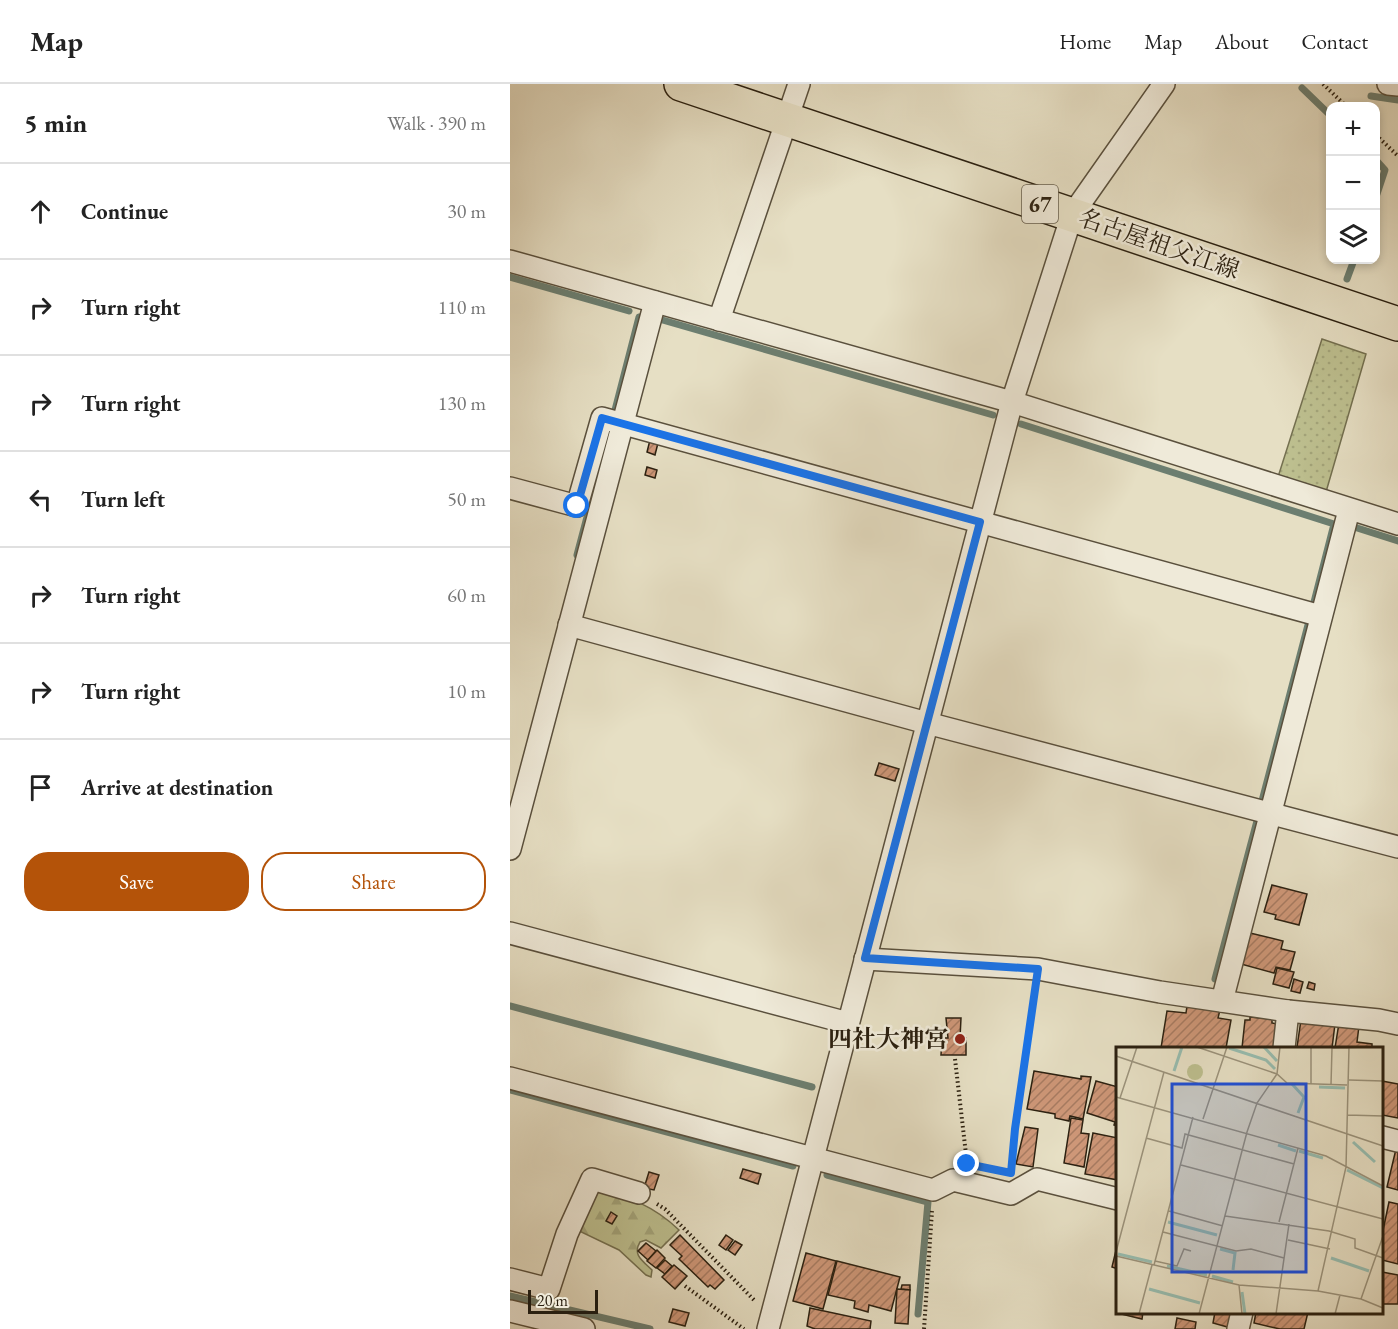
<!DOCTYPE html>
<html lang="en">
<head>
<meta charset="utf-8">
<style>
  body { margin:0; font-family:"EB Garamond","Noto Serif JP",serif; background:#f2f2f2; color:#222 }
  .controls { position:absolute; right:18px; top:18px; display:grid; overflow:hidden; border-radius:12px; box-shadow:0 3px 9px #0003 }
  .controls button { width:54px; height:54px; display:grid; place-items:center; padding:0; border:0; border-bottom:2px solid #e0e0e0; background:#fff; color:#222; font:30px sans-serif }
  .scale { position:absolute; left:18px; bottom:15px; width:70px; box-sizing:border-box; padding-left:6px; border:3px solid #2b2010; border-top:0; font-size:16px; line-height:21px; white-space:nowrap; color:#2b2010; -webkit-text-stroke:4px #efead9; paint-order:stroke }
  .stop { position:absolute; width:18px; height:18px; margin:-14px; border:4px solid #1a73e8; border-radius:50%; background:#fff }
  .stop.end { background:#1a73e8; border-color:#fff; box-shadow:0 2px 6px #0008 }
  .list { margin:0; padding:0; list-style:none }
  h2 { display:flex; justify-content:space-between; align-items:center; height:78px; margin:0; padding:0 24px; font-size:26px }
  h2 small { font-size:20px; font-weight:400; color:#767676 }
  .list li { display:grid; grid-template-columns:39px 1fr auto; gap:18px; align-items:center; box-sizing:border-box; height:96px; padding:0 24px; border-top:2px solid #e0e0e0 }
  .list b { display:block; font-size:22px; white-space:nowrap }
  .list em { font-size:20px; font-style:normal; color:#767676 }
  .actions { display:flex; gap:12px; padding:18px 24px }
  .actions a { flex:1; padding:14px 0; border:2px solid #b45309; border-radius:24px; text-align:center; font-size:21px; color:#b45309 }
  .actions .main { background:#b45309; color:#fff }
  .icon { flex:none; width:33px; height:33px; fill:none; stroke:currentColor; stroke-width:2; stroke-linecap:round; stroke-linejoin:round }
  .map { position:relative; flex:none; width:888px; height:1245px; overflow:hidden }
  header { display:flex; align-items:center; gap:36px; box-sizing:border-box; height:84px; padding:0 30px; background:#fff; border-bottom:2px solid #e0e0e0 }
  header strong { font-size:28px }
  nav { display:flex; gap:33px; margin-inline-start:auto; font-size:21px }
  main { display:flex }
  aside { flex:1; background:#fff }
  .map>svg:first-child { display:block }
</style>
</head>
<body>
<header>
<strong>Map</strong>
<nav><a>Home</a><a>Map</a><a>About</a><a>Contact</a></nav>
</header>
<main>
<aside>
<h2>5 min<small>Walk · 390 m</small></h2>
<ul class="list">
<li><svg class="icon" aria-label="ahead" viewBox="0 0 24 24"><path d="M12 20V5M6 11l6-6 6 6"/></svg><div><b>Continue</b></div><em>30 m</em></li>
<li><svg class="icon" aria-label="right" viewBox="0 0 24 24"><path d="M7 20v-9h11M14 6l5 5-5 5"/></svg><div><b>Turn right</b></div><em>110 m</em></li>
<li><svg class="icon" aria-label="right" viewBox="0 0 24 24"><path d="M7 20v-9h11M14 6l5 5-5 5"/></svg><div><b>Turn right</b></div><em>130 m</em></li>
<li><svg class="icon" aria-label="left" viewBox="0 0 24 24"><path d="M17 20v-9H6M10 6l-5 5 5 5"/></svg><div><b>Turn left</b></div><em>50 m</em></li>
<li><svg class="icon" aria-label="right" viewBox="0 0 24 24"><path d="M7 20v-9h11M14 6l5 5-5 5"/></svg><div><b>Turn right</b></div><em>60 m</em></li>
<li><svg class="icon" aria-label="right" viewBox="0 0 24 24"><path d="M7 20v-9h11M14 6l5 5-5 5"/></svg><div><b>Turn right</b></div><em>10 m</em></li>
<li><svg class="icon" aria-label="arrive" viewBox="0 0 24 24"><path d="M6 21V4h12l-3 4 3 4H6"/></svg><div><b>Arrive at destination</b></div></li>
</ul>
<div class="actions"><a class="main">Save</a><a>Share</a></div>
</aside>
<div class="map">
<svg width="888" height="1245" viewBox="0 0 888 1245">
  <defs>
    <pattern id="grass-dots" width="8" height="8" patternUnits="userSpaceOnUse" patternTransform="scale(1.5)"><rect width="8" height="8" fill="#bdbf8f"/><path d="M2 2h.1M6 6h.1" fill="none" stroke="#a3a47a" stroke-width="1.8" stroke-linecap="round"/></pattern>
    <pattern id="forest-firs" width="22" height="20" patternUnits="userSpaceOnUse" patternTransform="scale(1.5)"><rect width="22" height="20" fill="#bdbf8f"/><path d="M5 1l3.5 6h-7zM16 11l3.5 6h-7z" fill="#a3a47a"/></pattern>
    <pattern id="building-hatch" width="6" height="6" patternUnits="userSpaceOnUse" patternTransform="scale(1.5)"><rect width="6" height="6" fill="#ce9778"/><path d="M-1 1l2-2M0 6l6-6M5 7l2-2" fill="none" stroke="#a77b61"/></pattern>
  </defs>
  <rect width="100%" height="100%" fill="#e6dfc4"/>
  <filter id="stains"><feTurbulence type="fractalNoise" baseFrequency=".00333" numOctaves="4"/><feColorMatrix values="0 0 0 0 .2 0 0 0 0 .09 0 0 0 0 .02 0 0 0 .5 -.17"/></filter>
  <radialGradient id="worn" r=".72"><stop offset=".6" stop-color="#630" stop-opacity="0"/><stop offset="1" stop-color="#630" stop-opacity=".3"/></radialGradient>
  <path fill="url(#grass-dots)" stroke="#747050" stroke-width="1.5" d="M 812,255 L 856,270 L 816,408 L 768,393 Z"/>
  <path fill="url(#forest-firs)" stroke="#747050" stroke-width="1.5" d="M 87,1104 C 120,1114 143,1121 169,1146 L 151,1164 L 136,1156 L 130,1158 C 122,1171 133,1177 142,1186 L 141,1193 L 136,1191 L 109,1166 L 67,1146 Z"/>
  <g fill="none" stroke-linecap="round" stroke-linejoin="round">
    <g stroke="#6c7e70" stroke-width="7">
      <path d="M 792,4 L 820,31"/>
      <path d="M 861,12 L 888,16"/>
      <path d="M 866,76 L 875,86 L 866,113"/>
      <path d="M 0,193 L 119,227"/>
      <path d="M 837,195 L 844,176"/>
      <path d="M 149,235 L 483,331"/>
      <path d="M 105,326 L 129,233"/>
      <path d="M 511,340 L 824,440 L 804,518"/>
      <path d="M 844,443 L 888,457"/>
      <path d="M 67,471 L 100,346"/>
      <path d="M 752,717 L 798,541"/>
      <path d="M 705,895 L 747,737"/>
      <path d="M 0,922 L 302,1003"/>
      <path d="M 0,1006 L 283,1082"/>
      <path d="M 317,1091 L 418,1118 L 408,1230"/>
      <path d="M 0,1212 L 140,1245"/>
    </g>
  </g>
  <g fill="url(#building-hatch)" stroke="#2b2010" stroke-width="1.5">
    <path d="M 140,356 L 148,359 L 145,371 L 137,368 Z"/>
    <path d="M 137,383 L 147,386 L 145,394 L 135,391 Z"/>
    <path d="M 369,679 L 389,685 L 385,697 L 365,691 Z"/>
    <path d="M 762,801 L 797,810 L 789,841 L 765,835 L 766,831 L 754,828 Z"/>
    <path d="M 740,849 L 773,857 L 771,865 L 785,868 L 780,886 L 766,883 L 764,889 L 731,880 Z"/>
    <path d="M 767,884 L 784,888 L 779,904 L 763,900 Z"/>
    <path d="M 784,895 L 793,898 L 790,909 L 781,907 Z"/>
    <path d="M 799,898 L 805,900 L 804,906 L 797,904 Z"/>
    <path d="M 677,922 L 710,926 L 708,934 L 721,936 L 716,964 L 651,964 L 657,927 L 676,929 Z"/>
    <path d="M 740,933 L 762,935 L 762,939 L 767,940 L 764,964 L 732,964 L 735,936 L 740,936 Z"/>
    <path d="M 436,934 L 451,934 L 450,954 L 456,954 L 456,971 L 431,971 L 432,954 L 438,954 Z"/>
    <path d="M 791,936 L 825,940 L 822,964 L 787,963 Z"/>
    <path d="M 829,939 L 849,942 L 847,958 L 862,960 L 862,964 L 825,964 Z"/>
    <path d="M 524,987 L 571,995 L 571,992 L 581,993 L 573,1035 L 560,1032 L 559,1037 L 545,1034 L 545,1030 L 517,1025 Z"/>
    <path d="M 586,997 L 608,1003 L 608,1042 L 604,1041 L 605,1038 L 577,1029 Z"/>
    <path d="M 872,997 L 888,1000 L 888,1034 L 872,1031 Z"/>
    <path d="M 561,1034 L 573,1036 L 571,1049 L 579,1050 L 574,1083 L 554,1079 Z"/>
    <path d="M 515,1043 L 528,1045 L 523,1083 L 506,1080 Z"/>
    <path d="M 583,1049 L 608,1054 L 608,1096 L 575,1090 Z"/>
    <path d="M 886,1065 L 888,1065 L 888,1106 L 877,1103 Z"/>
    <path d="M 233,1085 L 251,1090 L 248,1100 L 230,1094 Z"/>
    <path d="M 139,1088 L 149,1091 L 144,1106 L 134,1104 Z"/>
    <path d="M 879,1118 L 888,1120 L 888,1180 L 872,1176 L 872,1151 Z"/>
    <path d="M 101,1128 L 107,1132 L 102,1140 L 96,1137 Z"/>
    <path d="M 170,1151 L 214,1196 L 205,1205 L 200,1201 L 198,1203 L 169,1175 L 172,1172 L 160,1161 Z"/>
    <path d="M 216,1151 L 223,1156 L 216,1166 L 209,1161 Z"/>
    <path d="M 225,1157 L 232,1161 L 225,1171 L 218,1166 Z"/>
    <path d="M 608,1158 L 608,1185 L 602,1183 Z"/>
    <path d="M 136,1159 L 146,1167 L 138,1176 L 128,1167 Z"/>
    <path d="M 147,1166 L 155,1174 L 146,1184 L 137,1177 Z"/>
    <path d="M 296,1169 L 326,1177 L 313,1225 L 283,1217 Z"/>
    <path d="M 155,1176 L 162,1182 L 155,1190 L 147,1184 Z"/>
    <path d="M 327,1177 L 390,1193 L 381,1227 L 359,1221 L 358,1228 L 344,1224 L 345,1217 L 318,1211 Z"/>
    <path d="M 164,1181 L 177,1192 L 165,1205 L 152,1193 Z"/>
    <path d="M 872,1188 L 888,1191 L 888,1220 L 872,1220 Z"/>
    <path d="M 392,1201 L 400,1201 L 400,1206 L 391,1205 Z"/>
    <path d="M 387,1205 L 400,1206 L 398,1240 L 385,1239 Z"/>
    <path d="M 300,1224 L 361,1237 L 360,1245 L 305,1245 L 297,1242 Z"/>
    <path d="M 163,1225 L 179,1229 L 175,1242 L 159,1238 Z"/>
    <path d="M 608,1226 L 608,1228 L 633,1228 L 632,1235 L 607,1229 Z"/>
    <path d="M 705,1228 L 724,1228 L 721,1244 L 703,1239 Z"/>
    <path d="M 746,1228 L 798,1228 L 794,1245 L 770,1245 L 744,1239 Z"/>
    <path d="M 667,1234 L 686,1238 L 685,1245 L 665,1245 Z"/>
  </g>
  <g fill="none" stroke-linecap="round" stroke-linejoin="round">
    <defs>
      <g id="street">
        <path d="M 878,0 L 888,1"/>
        <path d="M 0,177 L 502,318 L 888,440"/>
        <path d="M 209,236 L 289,0"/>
        <path d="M 0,404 L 67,422 L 92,334 L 811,532"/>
        <path d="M 59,541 L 417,639 L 888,763"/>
        <path d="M 0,765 L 145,218"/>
        <path d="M 0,849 L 338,939"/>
        <path d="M 355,875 L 528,885 L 650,908 L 778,927 L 869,936 L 888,940"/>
        <path d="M 712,917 L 839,426"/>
        <path d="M 774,964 L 778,927"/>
        <path d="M 0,994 L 423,1106 L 443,1096 L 501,1110 L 527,1095 L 608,1115"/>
        <path d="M 872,1053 L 888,1057"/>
        <path d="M 0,1195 L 39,1205 L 57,1150 L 82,1095 L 129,1109"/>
        <path d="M 0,1227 L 74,1245"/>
        <path d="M 258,1245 L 502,318 L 562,131 L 654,0"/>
        <path d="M 728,1245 L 732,1228"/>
      </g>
      <path id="primary" d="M 171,0 L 888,240"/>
    </defs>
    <use href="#street" stroke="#5a503d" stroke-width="24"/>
    <use href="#primary" stroke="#2b2010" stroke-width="36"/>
    <g stroke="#2b2010" stroke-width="4" stroke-dasharray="1.5 3" stroke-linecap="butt">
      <path d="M 813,0 L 836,22"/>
      <path d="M 866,51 L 888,72"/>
      <path d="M 445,975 L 457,1079"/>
      <path d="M 502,1084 L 505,1045 L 525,907"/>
      <path d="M 147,1120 L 155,1125 L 244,1216"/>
      <path d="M 175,1202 L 234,1245"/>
      <path d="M 414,1245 L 422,1127"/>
    </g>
    <use href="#street" stroke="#efead9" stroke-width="21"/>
    <use href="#primary" stroke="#e6dfc4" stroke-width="33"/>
  </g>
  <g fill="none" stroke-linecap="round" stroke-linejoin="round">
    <path stroke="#1a73e8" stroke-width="8" d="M 67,422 L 92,334 L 470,438 L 355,874 L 528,885 L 505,1045 L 501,1089 L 457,1080"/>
  </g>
  <circle fill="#8f2418" stroke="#efead9" stroke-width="2" cx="450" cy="955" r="6"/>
  <g text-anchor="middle" stroke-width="5" stroke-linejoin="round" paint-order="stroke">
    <rect fill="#efead9" stroke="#665d4c" stroke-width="1.5" x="512" y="101" width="36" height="38" rx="4.5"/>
    <g font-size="22" font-weight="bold" fill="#2b2010">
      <text x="530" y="128">67</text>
    </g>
    <g font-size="24" fill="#2b2010" stroke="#efead9">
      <text transform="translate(649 160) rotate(19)" y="8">名古屋祖父江線</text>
    </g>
    <g font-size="24" font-weight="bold" fill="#2b2010" stroke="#efead9" text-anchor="end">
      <text x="438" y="963">四社大神宮</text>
    </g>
  </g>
  <g transform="translate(606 963)">
    <rect width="267" height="267" fill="#e6dfc4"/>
    <path d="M71 25a8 8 0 1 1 16 0a8 8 0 1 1-16 0Z" fill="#bdbf8f"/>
    <path fill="none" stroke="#97bdb0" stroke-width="3" d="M 148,0 L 161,14M 113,1 L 150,13 L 159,22M 58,24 L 66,0M 176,37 L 188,50 L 182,66M 203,40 L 229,41M 237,95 L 259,115M 162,98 L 180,104M 183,104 L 207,111M 231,123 L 267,141M 52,175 L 101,188M 104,202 L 119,206 L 117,223M 2,207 L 36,215M 215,211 L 253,224M 51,219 L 91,228M 96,229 L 117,235M 33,242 L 84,256M 126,245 L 129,267"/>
    <path fill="none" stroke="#9b937c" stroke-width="1.5" d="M 81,0 L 161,27 L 171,36 L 231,38M 195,0 L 195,37M 0,9 L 267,99M 233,33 L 267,34M 215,38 L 216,1 L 251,0M 0,50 L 210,109 L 267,139M 4,51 L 21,0M 231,68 L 267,69M 87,72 L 111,0M 30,91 L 66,101 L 69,87 L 178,117M 65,118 L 267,172M 53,164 L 107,179M 109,169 L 213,184 L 239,192 L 239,201 L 267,211M 163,175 L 182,101M 47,185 L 120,204 L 135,202 L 168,211M 172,193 L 214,202M 0,205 L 48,25M 0,209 L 123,238 L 202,244 L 245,252 L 267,261M 39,214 L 61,219 L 68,202 L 75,204M 38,218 L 77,70M 123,238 L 126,267M 202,244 L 230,120 L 233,0M 245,252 L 267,189M 23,267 L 36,218M 83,267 L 131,85 L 141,56 L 161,27 L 164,0M 160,267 L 173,177M 219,267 L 224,248"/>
    <path fill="#1d4ed8" fill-opacity="0.15" stroke="#1d4ed8" stroke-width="3" d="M 56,37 L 190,37 L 190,225 L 56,225 Z"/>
    <rect width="267" height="267" fill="none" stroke="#2b2010" stroke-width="3"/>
  </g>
  <rect width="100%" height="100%" filter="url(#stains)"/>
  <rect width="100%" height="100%" fill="url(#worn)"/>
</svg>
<div class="controls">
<button>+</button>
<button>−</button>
<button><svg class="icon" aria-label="layers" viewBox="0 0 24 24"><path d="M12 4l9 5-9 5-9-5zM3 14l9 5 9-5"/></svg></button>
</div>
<div class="scale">20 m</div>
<div class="stop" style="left:67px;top:422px"></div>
<div class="stop end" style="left:457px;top:1080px"></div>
</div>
</main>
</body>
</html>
